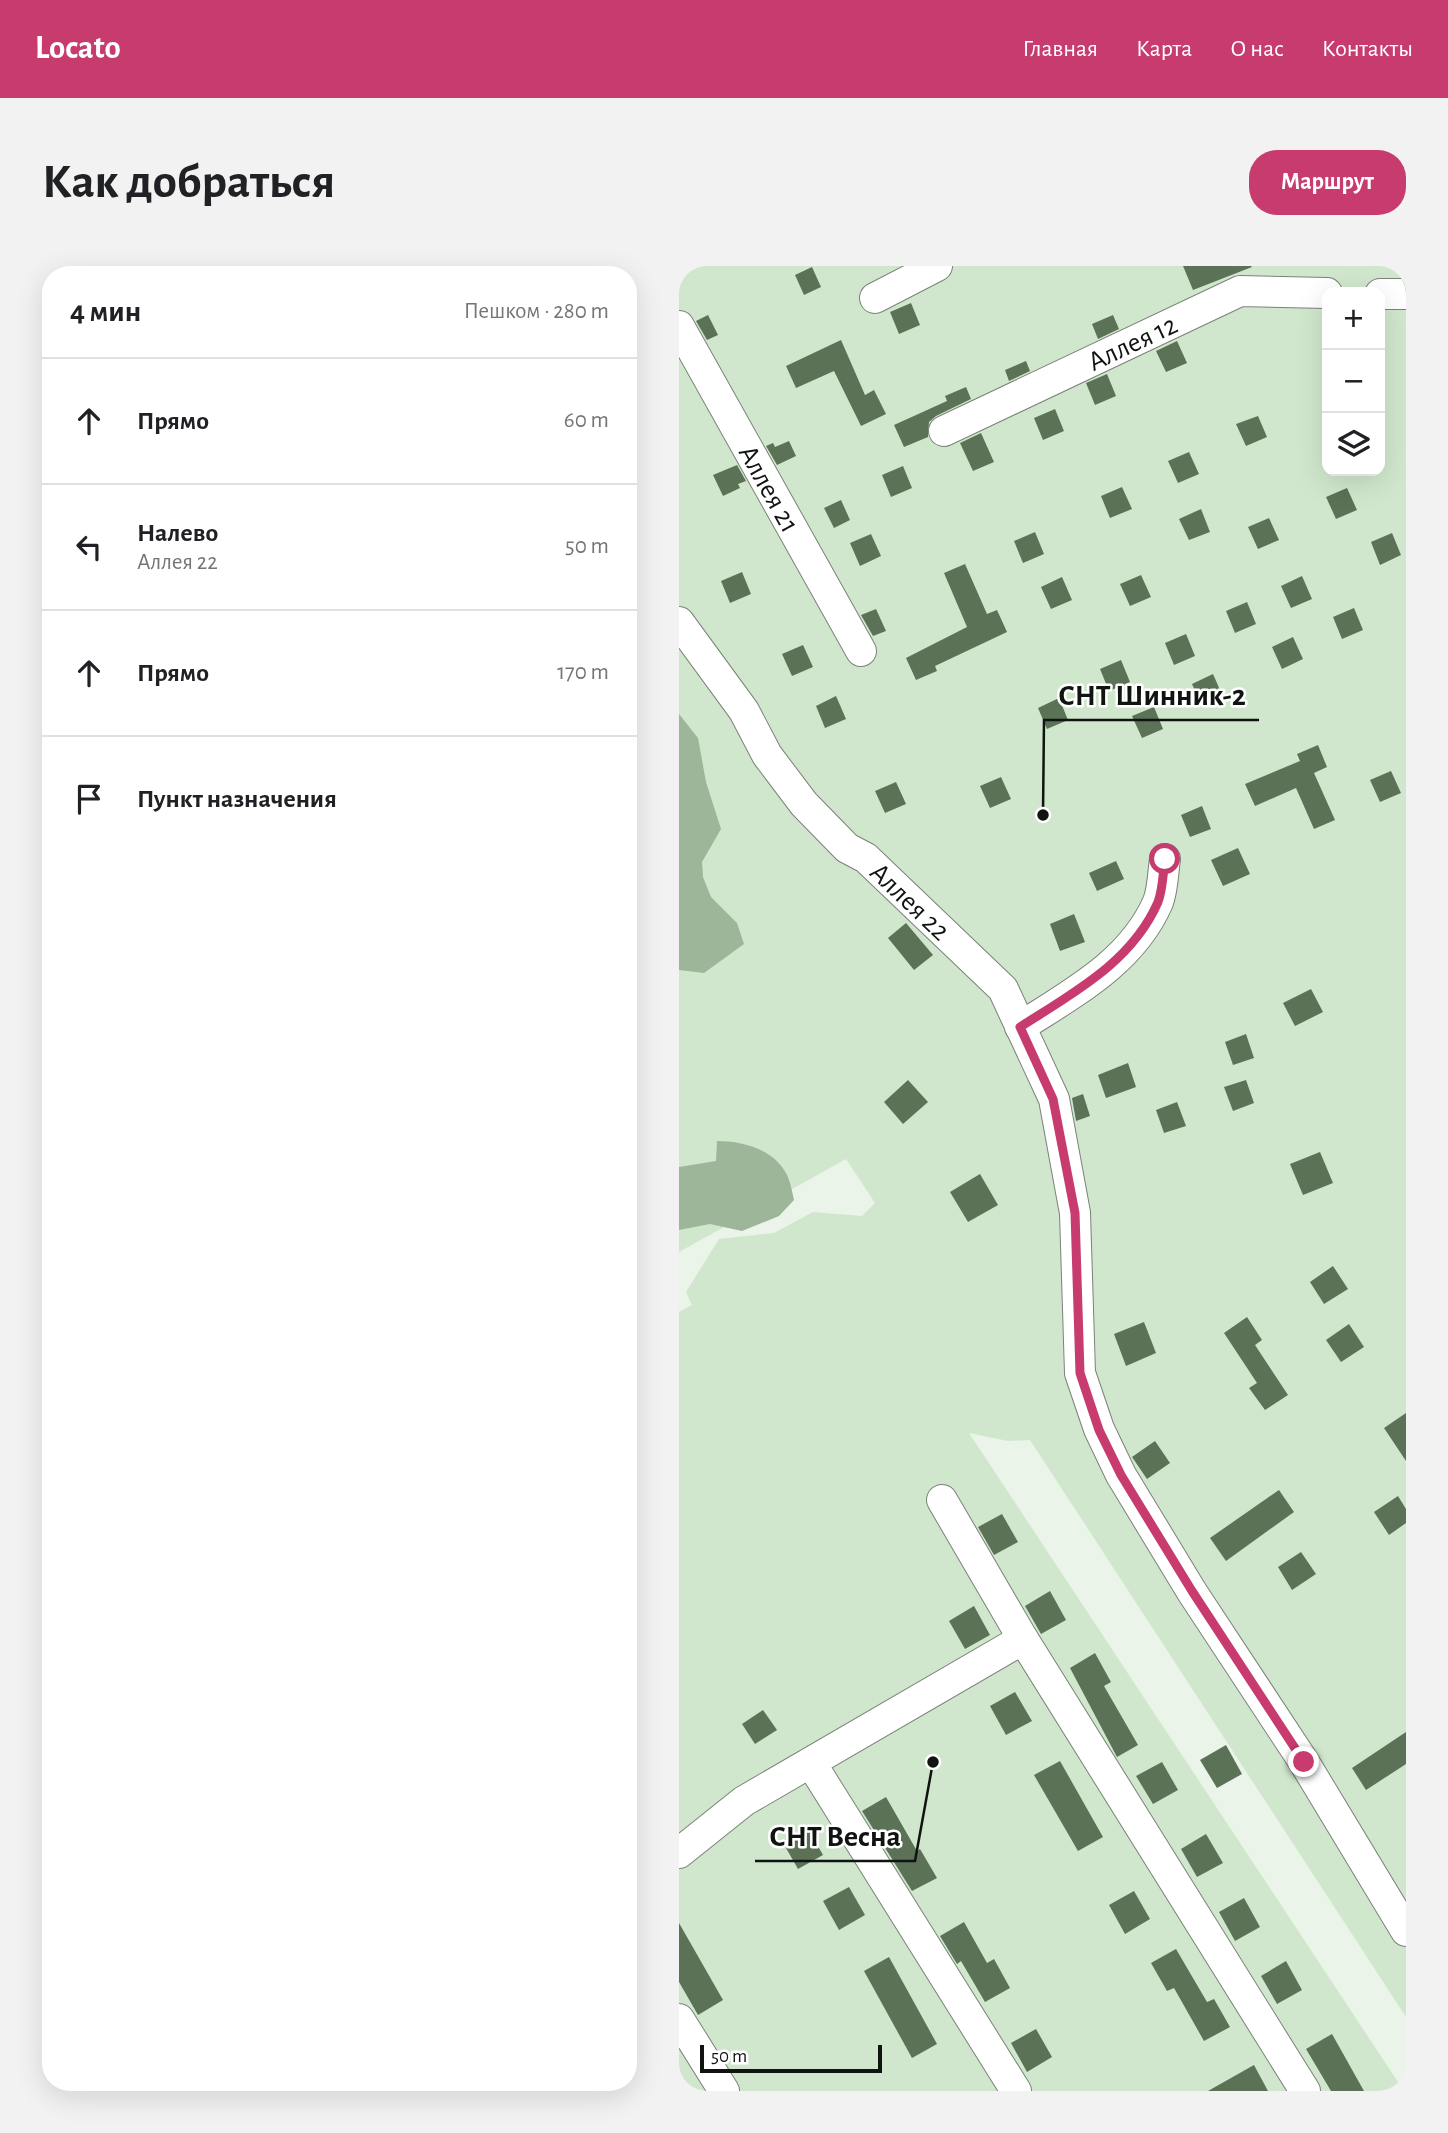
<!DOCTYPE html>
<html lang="ru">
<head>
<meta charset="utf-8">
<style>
  body { margin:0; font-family:"Alegreya Sans",sans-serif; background:#f2f2f2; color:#202124 }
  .controls { position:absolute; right:21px; top:21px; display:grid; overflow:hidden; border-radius:14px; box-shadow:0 7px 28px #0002 }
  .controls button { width:63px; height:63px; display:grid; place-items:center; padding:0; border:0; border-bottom:2px solid #e0e0e0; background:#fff; color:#202124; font:35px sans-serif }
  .scale { position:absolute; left:21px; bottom:18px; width:182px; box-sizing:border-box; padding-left:7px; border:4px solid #101410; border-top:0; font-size:19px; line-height:24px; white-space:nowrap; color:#101410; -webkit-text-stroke:5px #fff; paint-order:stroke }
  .stop { position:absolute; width:21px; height:21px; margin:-16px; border:5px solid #c73b6f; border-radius:50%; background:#fff }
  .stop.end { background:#c73b6f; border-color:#fff; box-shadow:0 2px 7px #0008 }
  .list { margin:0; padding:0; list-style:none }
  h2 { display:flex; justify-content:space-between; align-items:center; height:91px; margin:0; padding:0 28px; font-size:30px }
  h2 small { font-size:23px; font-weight:400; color:#757577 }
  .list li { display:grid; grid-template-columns:46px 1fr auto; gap:21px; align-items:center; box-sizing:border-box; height:126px; padding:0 28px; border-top:2px solid #e0e0e0 }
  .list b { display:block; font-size:26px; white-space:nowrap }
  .list p { margin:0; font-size:23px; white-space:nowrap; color:#757577 }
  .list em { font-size:23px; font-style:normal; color:#757577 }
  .icon { flex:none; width:38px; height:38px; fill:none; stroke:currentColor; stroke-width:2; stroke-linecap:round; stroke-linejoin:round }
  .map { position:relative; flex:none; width:727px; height:1825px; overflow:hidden; border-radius:28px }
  header { display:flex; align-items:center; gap:42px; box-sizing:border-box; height:98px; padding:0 35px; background:#c73b6f; color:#fff }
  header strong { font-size:33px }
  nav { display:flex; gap:38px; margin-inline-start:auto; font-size:24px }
  .intro { display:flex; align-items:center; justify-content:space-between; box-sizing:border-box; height:168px; padding:0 42px }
  h1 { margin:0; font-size:49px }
  .button { padding:18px 32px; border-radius:28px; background:#c73b6f; color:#fff; font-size:24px; font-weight:700 }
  main { display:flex; gap:42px; padding:0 42px }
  aside { flex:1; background:#fff; border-radius:28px; box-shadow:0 7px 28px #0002 }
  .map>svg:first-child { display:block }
</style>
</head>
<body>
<header>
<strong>Locato</strong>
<nav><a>Главная</a><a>Карта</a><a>О нас</a><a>Контакты</a></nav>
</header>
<div class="intro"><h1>Как добраться</h1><a class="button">Маршрут</a></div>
<main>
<aside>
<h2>4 мин<small>Пешком · 280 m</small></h2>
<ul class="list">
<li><svg class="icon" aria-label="ahead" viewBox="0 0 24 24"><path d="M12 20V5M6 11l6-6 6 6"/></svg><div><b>Прямо</b></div><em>60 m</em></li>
<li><svg class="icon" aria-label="left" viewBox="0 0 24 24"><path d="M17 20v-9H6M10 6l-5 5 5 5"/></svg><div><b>Налево</b><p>Аллея 22</p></div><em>50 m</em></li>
<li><svg class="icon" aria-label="ahead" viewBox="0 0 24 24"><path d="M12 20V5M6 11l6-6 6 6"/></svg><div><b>Прямо</b></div><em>170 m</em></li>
<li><svg class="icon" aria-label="arrive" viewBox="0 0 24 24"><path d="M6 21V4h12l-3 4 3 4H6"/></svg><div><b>Пункт назначения</b></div></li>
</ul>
</aside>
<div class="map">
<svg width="727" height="1825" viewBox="0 0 727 1825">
  <rect width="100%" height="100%" fill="#eaf4e8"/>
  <path fill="#d0e7cd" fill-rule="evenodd" d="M 0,0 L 727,0 L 727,1751 L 351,1174 L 329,1175 L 290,1167 L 725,1825 L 0,1825 L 0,1046 L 13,1039 L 7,1026 L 40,973 L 95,967 L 134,946 L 183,950 L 196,937 L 167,893 L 0,986 ZM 648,26 L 701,26 L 701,205 L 648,205 Z"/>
  <g fill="#9db699">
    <path d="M 0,448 L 19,472 L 27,516 L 42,563 L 23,596 L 24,611 L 32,631 L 58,657 L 65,678 L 25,707 L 0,704 Z"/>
    <path d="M 38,875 C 63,875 94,883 107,907 C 111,914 113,925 115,934 L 100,950 L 63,965 L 31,958 L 0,964 L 0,901 L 37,895 Z"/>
  </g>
  <g fill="#5b7257">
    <path d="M 504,0 L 572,0 L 573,1 L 514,24 Z"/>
    <path d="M 133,1 L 142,21 L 125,29 L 116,9 Z"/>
    <path d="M 232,37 L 241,59 L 220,68 L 211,46 Z"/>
    <path d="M 29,49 L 39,69 L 28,74 L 17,55 Z"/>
    <path d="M 434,49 L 440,63 L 419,73 L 413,58 Z"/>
    <path d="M 162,74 L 186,129 L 195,124 L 207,148 L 182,160 L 155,105 L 117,122 L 107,100 Z"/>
    <path d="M 498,75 L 508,97 L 487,106 L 477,85 Z"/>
    <path d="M 347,95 L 351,105 L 330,115 L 326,104 Z"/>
    <path d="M 428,108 L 437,130 L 416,139 L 407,117 Z"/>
    <path d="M 287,121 L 292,133 L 257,150 L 250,156 L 249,171 L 225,181 L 215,159 L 268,135 L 266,130 Z"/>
    <path d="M 376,143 L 385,165 L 364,174 L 355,152 Z"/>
    <path d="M 579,150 L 588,171 L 567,180 L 557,158 Z"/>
    <path d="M 302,167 L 315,196 L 294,205 L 281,177 Z"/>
    <path d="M 110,175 L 117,190 L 98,199 L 87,180 L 94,177 L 96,181 Z"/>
    <path d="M 510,186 L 520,208 L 499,217 L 489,195 Z"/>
    <path d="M 58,199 L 67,215 L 59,218 L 61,222 L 44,230 L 34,209 Z"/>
    <path d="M 224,200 L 233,222 L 212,231 L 203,209 Z"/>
    <path d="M 443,221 L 453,243 L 431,252 L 422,230 Z"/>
    <path d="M 668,222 L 678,244 L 657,253 L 647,231 Z"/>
    <path d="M 162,234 L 171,254 L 155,262 L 145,242 Z"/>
    <path d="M 522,243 L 531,266 L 510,274 L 500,253 Z"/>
    <path d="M 590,252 L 600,274 L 579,283 L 569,261 Z"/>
    <path d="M 356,266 L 365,288 L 344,297 L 335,275 Z"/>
    <path d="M 713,267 L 722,289 L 701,299 L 692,276 Z"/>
    <path d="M 192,268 L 202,290 L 181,300 L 171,277 Z"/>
    <path d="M 286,298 L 308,348 L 318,344 L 328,366 L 256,400 L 258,405 L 237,414 L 227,392 L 288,361 L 265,307 Z"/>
    <path d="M 63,306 L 72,328 L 51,337 L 42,315 Z"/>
    <path d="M 462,309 L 472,331 L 451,340 L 441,318 Z"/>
    <path d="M 623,310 L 633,333 L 612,342 L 602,320 Z"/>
    <path d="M 383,311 L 393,334 L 372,343 L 362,321 Z"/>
    <path d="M 568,336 L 577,358 L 556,367 L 547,345 Z"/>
    <path d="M 675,342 L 684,364 L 663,373 L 654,351 Z"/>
    <path d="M 197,343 L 207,365 L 194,370 L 182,349 Z"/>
    <path d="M 507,368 L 516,390 L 495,399 L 486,377 Z"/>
    <path d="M 614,371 L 624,393 L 603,403 L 593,381 Z"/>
    <path d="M 124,379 L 134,401 L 113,410 L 103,388 Z"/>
    <path d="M 442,394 L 451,416 L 430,425 L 421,403 Z"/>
    <path d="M 534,408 L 544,431 L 523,440 L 513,418 Z"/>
    <path d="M 157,430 L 167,453 L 146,462 L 137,440 Z"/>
    <path d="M 380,432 L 389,454 L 368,463 L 359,442 Z"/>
    <path d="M 475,441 L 484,463 L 463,472 L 453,450 Z"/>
    <path d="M 639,479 L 648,501 L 635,507 L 656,554 L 635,563 L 617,522 L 576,540 L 566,518 L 621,495 L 618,488 Z"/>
    <path d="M 712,505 L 722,527 L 701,536 L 691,514 Z"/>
    <path d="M 322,511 L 332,533 L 311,542 L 301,520 Z"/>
    <path d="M 217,516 L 227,538 L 206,547 L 196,525 Z"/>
    <path d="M 523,540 L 532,563 L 511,571 L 502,549 Z"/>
    <path d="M 559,582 L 571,608 L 544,620 L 532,594 Z"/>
    <path d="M 437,595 L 445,613 L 418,625 L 410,607 Z"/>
    <path d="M 395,648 L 406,676 L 381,685 L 371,658 Z"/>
    <path d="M 227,657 L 254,689 L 235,704 L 209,672 Z"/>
    <path d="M 632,723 L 644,746 L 616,760 L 604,737 Z"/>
    <path d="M 567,768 L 575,792 L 554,799 L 546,776 Z"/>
    <path d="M 449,797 L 457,821 L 427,832 L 419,809 Z"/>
    <path d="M 229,814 L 249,836 L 224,858 L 205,836 Z"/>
    <path d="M 567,814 L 575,837 L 554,845 L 545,821 Z"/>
    <path d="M 404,828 L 411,850 L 397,855 L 393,832 Z"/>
    <path d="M 498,836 L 507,860 L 485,867 L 477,844 Z"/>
    <path d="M 641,886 L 654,917 L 624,929 L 611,898 Z"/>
    <path d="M 301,908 L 319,939 L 289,956 L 271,926 Z"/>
    <path d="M 654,1000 L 669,1023 L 645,1038 L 631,1016 Z"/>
    <path d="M 568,1051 L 583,1074 L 576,1079 L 609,1129 L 586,1144 L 570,1122 L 578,1117 L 545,1067 Z"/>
    <path d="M 465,1056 L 477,1087 L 447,1100 L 435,1068 Z"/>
    <path d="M 670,1058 L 685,1081 L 662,1096 L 647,1074 Z"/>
    <path d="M 727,1147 L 727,1195 L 705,1162 Z"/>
    <path d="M 476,1175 L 491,1197 L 468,1213 L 453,1191 Z"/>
    <path d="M 600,1224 L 615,1246 L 547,1295 L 531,1272 Z"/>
    <path d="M 719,1230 L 727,1243 L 727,1257 L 710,1269 L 695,1246 Z"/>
    <path d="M 323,1248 L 339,1276 L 315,1289 L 299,1261 Z"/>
    <path d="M 622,1286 L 637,1308 L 613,1324 L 599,1301 Z"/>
    <path d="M 371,1325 L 387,1354 L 362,1368 L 346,1340 Z"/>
    <path d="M 295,1340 L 311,1369 L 286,1383 L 270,1355 Z"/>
    <path d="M 416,1387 L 432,1416 L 425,1420 L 459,1479 L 438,1491 L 391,1402 Z"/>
    <path d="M 336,1426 L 353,1455 L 327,1469 L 311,1440 Z"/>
    <path d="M 84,1444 L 98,1464 L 76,1478 L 63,1458 Z"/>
    <path d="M 727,1466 L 727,1498 L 687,1524 L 673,1502 Z"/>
    <path d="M 547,1479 L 563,1508 L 538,1522 L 521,1494 Z"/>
    <path d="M 381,1495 L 424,1571 L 399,1585 L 355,1509 Z"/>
    <path d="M 483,1496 L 499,1524 L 474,1538 L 457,1510 Z"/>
    <path d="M 207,1531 L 238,1585 L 241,1583 L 258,1612 L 233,1625 L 183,1545 Z"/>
    <path d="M 128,1561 L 144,1589 L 119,1603 L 103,1575 Z"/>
    <path d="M 527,1568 L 544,1597 L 518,1611 L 502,1583 Z"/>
    <path d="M 170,1621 L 186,1649 L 160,1664 L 144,1635 Z"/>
    <path d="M 455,1625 L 471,1653 L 446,1668 L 430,1639 Z"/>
    <path d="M 565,1632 L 581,1661 L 556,1675 L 540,1646 Z"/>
    <path d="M 285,1656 L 308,1697 L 315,1693 L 331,1722 L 306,1736 L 282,1695 L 278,1698 L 261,1670 Z"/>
    <path d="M 0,1657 L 44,1734 L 19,1749 L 0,1716 Z"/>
    <path d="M 497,1683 L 528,1736 L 535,1733 L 551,1761 L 525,1775 L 495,1722 L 488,1725 L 472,1697 Z"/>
    <path d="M 210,1691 L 258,1778 L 233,1792 L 185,1705 Z"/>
    <path d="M 607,1695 L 623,1724 L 598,1738 L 582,1710 Z"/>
    <path d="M 357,1763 L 373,1791 L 348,1806 L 332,1777 Z"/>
    <path d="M 653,1768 L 685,1825 L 652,1825 L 627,1783 Z"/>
    <path d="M 575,1799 L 589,1825 L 529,1825 Z"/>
  </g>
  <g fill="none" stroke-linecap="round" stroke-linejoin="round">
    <defs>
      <g id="minor">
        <path d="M 701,28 L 727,28"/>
        <path d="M 196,32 L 258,0"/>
        <path id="s1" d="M 0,60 L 182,385"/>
        <path id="s2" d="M 265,165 L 561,25 L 648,27"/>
        <path id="s3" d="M 0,356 L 65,445 L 88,489 L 125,538 L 168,582 L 187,592 L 324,723 L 375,833 L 396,947 L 401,1107 L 420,1163 L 442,1209 L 513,1326 L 625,1496 L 727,1665"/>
        <path d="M 341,761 C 394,727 453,696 479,636 C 484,623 484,606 486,593"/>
        <path d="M 263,1234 L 344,1373 L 626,1825"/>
        <path d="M 132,1497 L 337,1825"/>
        <path d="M 0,1587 L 65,1535 L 344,1373"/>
        <path d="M 0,1753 L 45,1825"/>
      </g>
    </defs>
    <use href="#minor" stroke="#7a8378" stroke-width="32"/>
    <use href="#minor" stroke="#fff" stroke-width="30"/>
  </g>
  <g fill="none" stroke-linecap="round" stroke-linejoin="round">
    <path stroke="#c73b6f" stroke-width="9" d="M 486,593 C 484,606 484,623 479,636 C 453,696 394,727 341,761 L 374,833 L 396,947 L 401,1107 L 420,1164 L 442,1209 L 513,1325 L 625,1496"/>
  </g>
  <g text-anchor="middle" stroke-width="5" stroke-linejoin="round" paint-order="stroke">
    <g font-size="28" fill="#101410" stroke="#fff">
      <text dy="10" stroke="none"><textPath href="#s2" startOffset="208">Аллея 12</textPath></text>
      <text dy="10" stroke="none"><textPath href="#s1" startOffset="186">Аллея 21</textPath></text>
      <text dy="10" stroke="none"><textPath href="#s3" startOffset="366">Аллея 22</textPath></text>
    </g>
  </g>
  <path fill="none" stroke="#101410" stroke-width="2.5" d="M364 549L365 454H580M254 1496L236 1595H76"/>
  <g fill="#101410" stroke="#fff" stroke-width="2.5">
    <circle cx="364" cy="549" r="7"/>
    <circle cx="254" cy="1496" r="7"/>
  </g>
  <g font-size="30" text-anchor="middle" font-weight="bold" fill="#101410" stroke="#fff" stroke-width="5" stroke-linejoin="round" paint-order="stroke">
    <text x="473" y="439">СНТ Шинник-2</text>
    <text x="156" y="1580">СНТ Весна</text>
  </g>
</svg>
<div class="controls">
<button>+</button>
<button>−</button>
<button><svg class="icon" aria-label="layers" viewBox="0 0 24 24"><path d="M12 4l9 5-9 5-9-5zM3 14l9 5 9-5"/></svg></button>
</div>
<div class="scale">50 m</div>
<div class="stop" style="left:486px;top:593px"></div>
<div class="stop end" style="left:625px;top:1496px"></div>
</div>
</main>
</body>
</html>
